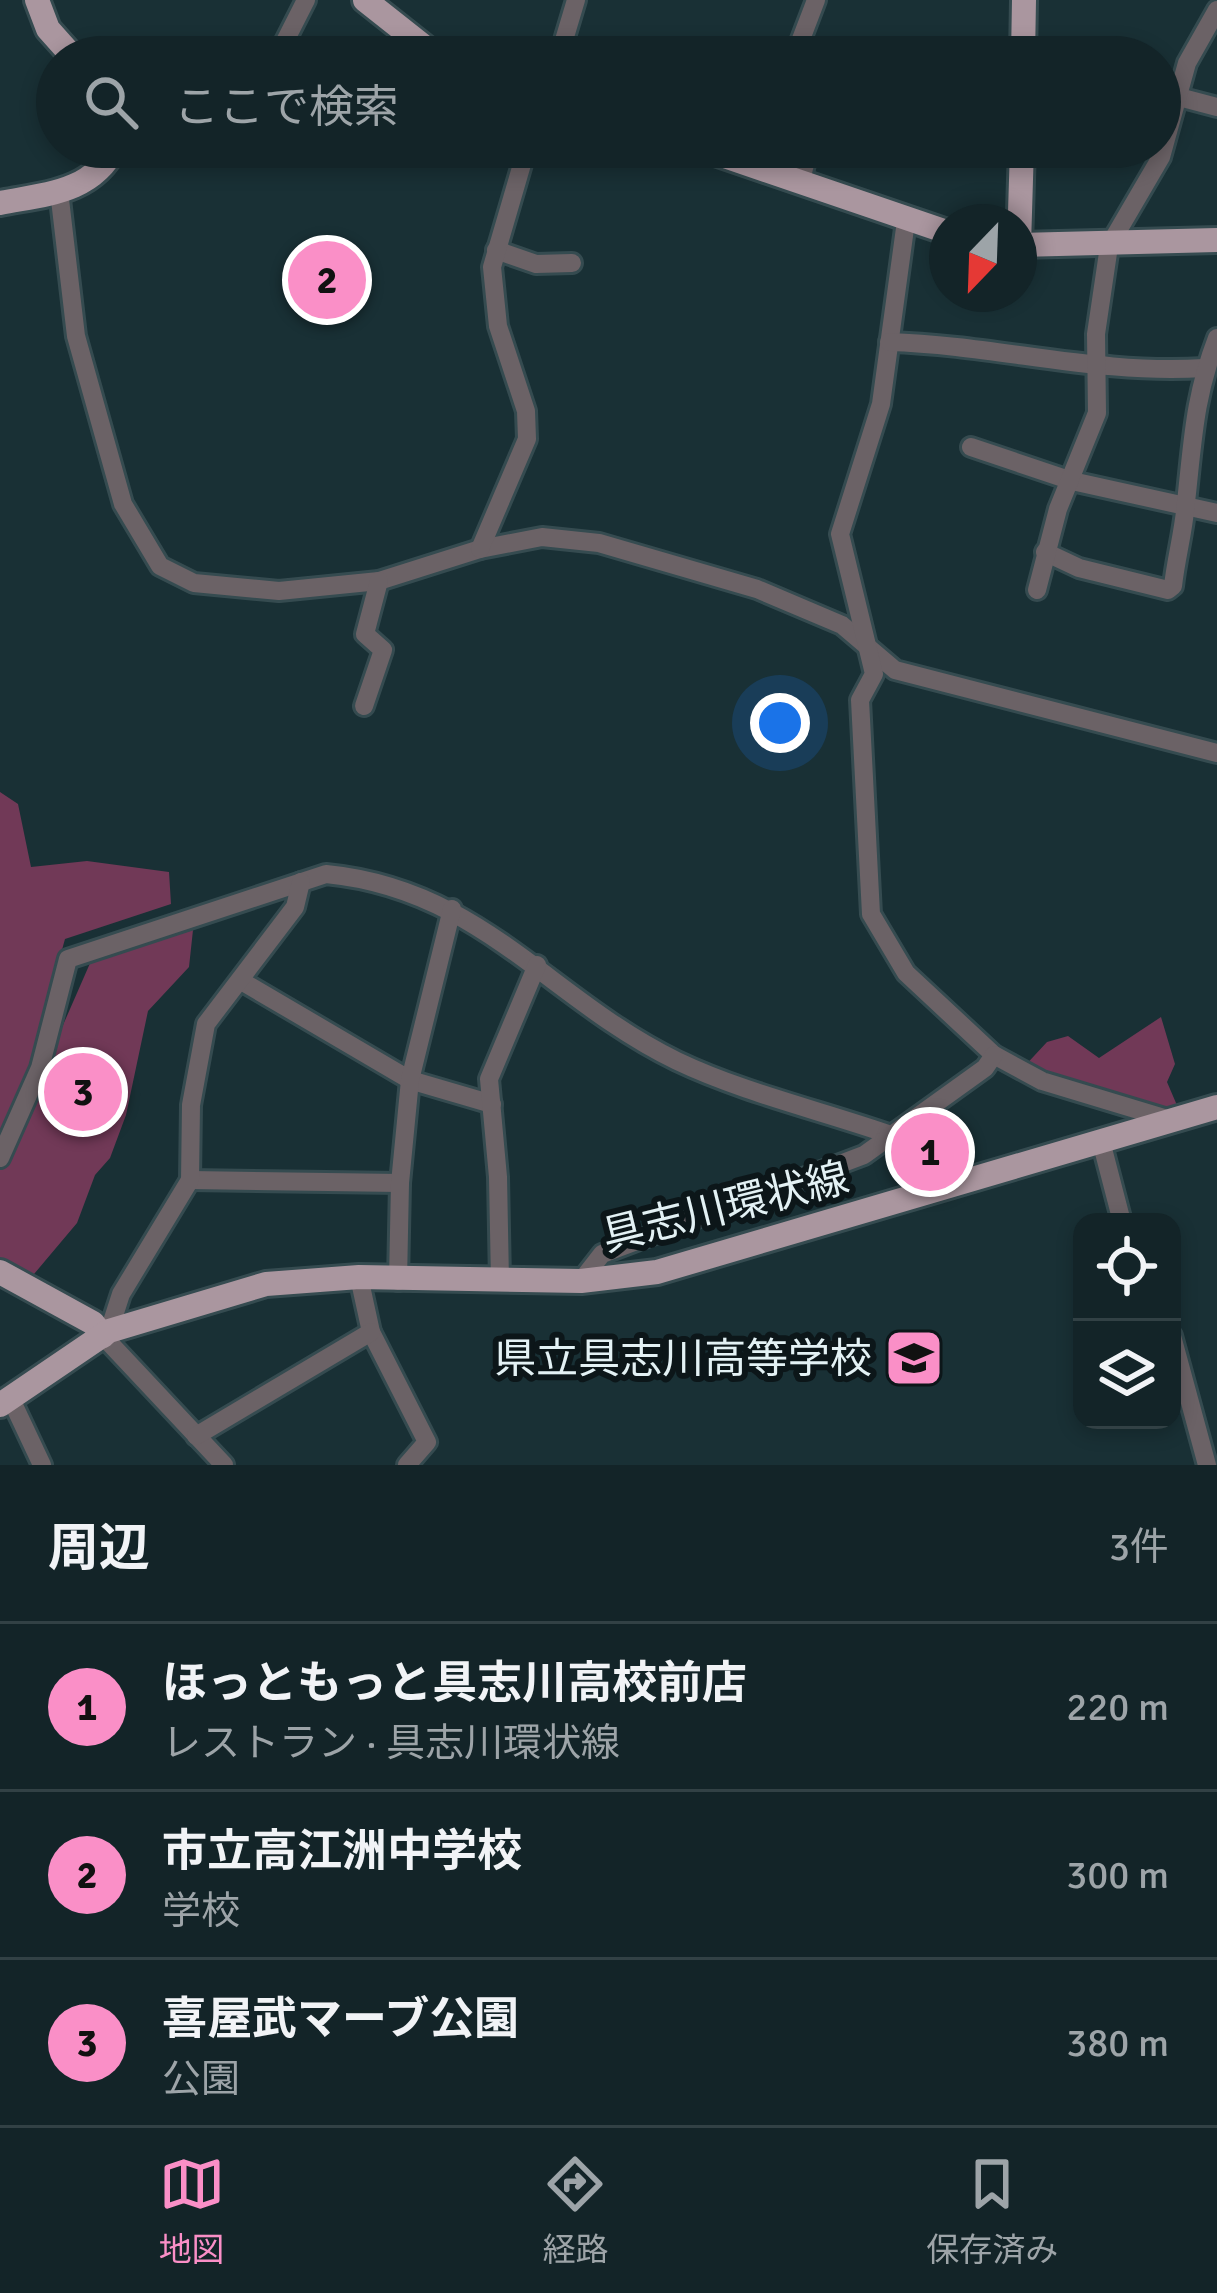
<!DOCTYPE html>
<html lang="ja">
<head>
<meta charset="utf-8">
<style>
  body { margin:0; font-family:Signika,"Noto Sans JP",sans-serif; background:#1c2c30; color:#f1f3f6 }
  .controls { position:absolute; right:36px; bottom:36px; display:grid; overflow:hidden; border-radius:24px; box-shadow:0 6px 18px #0003 }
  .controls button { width:108px; height:108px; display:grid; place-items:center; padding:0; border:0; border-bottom:3px solid #324145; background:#132428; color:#f1f3f6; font:60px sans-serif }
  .compass { position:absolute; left:929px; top:204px; width:108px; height:108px; border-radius:50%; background:#132428; box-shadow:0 6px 18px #0003; rotate:203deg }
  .you { position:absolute; left:780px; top:723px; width:42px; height:42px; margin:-30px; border:9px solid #fff; border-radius:50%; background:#1a73e8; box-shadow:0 0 0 18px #1a73e833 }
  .badge { display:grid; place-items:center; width:78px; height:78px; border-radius:50%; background:#fa8fc7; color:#111; font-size:39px; font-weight:700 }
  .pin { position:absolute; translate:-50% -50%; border:6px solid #fff; box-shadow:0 3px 12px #0006 }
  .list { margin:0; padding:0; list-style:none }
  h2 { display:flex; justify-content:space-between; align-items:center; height:156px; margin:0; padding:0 48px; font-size:51px }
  h2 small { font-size:39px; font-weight:400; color:#9da4a8 }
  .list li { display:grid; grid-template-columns:78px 1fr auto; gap:36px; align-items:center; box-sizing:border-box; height:168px; padding:0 48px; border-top:3px solid #324145 }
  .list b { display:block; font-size:45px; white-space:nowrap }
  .list p { margin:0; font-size:39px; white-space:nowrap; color:#9da4a8 }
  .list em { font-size:39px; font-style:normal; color:#9da4a8 }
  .icon { flex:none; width:66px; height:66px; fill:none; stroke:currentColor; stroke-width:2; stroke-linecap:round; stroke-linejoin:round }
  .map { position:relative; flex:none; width:1217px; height:1465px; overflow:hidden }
  .search { position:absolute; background:#132428; box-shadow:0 6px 18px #0003; left:36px; right:36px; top:36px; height:132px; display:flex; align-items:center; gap:30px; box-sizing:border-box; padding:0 42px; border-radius:66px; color:#9da4a8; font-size:45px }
  .sheet { height:660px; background:#132428 }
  nav { display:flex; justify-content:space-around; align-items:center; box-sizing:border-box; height:168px; border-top:3px solid #324145; background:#132428; font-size:33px; color:#9da4a8 }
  nav a { display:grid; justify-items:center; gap:6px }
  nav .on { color:#fa8fc7 }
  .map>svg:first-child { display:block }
</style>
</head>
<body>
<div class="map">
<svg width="1217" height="1465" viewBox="0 0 1217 1465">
  <rect width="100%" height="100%" fill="#193035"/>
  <g fill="#713957">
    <path d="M 0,792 L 18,804 L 31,867 L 87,861 L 169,872 L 171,904 L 65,939 L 30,1064 L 0,1136 Z"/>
    <path d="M 193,930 L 189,967 L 148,1011 L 126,1115 L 110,1158 L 95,1175 L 77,1223 L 29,1280 L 0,1265 L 0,1169 L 91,961 Z"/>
    <path d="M 1161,1017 L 1175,1064 L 1167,1082 L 1182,1117 L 1021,1070 L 1047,1042 L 1068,1036 L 1099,1058 Z"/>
  </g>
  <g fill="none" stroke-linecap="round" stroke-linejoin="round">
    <defs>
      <g id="minor">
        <path d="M 277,57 L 306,0"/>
        <path d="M 559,57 L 576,0"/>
        <path d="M 802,57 L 795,55 L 816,0"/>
        <path d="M 1160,92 L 1217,107"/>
        <path d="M 801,181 L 809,147"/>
        <path d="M 59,191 L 76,336 L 123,504 L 160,566 L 194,583 L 279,591 L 379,581 L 480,549 L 542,537 L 599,543 L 757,589 L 842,625 L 895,670 L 1217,753"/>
        <path d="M 906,221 L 881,404 L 840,534 L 874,674 L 860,700 L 871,914 L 906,973 L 994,1055 L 1042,1081 L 1171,1120"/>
        <path d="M 496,250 L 536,264 L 572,263"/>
        <path d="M 889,342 C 996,345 1097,375 1204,368"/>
        <path d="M 971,447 L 1072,481 L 1217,513"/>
        <path d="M 480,549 L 527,439 L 526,411 L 498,326 L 492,267 L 527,147"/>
        <path d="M 1045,552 L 1079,568 L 1168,590 L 1173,586 C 1176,558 1184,530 1186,502 C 1193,440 1194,398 1217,338"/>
        <path d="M 1037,590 L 1058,509 L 1097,413 L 1096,334 L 1109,246 L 1161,157 L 1187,63 L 1217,10"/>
        <path d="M 364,706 L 383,650 L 365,634 L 379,581"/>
        <path d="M 243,982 L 410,1080 L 492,1104"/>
        <path d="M 1101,1141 L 1122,1222"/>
        <path d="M 0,1158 L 40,1068 L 68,959 L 326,874 C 481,889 549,999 677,1061 C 744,1093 823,1111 894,1136"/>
        <path d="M 190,1180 L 400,1183"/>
        <path d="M 359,1277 L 371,1332 L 427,1442 L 407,1465"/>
        <path d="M 398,1281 L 400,1183 L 410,1080 L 452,909"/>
        <path d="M 500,1281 L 498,1177 L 489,1079 L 537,965"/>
        <path d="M 581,1281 L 602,1254 L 864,1155 L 985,1068 L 994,1055"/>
        <path d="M 109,1331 L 121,1294 L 190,1180 L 191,1105 L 206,1024 L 295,907 L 301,882"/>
        <path d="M 103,1336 L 224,1465"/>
        <path d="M 1172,1336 L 1207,1465"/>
        <path d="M 10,1397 L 42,1465"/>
        <path d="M 196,1436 L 371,1332"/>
      </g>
      <g id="major">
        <path d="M 37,0 L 48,29 L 73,57"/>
        <path d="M 365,0 L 437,57"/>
        <path d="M 1023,57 L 1024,0"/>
        <path d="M 698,147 L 947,232"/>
        <path d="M 0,203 C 46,194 92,193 115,147"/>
        <path d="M 1019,245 L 1217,240"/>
        <path d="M 1019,245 L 1022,147"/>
        <path d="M 0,1272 L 93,1323 L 103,1336"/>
        <path d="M 0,1405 L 109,1331 L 266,1284 L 359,1277 L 581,1281 L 657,1272 L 1217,1107"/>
      </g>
    </defs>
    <use href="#minor" stroke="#354b50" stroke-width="24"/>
    <use href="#major" stroke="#354b50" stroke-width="30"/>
    <use href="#minor" stroke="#6b6266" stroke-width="18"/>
    <use href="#major" stroke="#aa969f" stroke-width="24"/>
  </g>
  <defs>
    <symbol id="school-square" viewBox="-11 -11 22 22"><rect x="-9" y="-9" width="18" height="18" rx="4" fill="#fa8fc7" stroke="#0c1619"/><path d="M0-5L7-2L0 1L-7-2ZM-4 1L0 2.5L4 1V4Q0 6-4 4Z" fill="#111"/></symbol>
  </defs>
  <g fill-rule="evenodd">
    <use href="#school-square" x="881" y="1325" width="66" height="66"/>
  </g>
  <g text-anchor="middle" stroke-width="12" stroke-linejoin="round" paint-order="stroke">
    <g font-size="42" fill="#e3f1f4" stroke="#0c1619">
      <text transform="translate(725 1206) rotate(-14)" y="15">具志川環状線</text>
    </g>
    <g font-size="42" fill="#e3f1f4" stroke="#0c1619" text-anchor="end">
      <text x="872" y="1373">県立具志川高等学校</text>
    </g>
  </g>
</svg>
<div class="controls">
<button><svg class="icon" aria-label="locate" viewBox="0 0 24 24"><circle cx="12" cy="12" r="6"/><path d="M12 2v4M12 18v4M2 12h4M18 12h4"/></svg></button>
<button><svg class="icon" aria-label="layers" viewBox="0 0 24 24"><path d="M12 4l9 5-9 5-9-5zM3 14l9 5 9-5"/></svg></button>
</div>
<svg class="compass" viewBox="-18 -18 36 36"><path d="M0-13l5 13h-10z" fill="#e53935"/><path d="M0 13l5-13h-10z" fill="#9da4a8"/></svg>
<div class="you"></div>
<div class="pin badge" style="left:930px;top:1152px">1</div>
<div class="pin badge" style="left:327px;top:280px">2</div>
<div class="pin badge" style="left:83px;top:1092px">3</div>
<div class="search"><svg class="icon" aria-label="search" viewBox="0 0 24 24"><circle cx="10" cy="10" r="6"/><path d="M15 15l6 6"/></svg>ここで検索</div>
</div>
<section class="sheet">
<h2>周辺<small>3件</small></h2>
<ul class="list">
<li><span class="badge">1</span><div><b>ほっともっと具志川高校前店</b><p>レストラン · 具志川環状線</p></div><em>220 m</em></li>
<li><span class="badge">2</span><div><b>市立高江洲中学校</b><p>学校</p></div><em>300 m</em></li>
<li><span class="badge">3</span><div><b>喜屋武マーブ公園</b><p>公園</p></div><em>380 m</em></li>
</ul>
</section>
<nav>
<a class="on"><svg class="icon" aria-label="map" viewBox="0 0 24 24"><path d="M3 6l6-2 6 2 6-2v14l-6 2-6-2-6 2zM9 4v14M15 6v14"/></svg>地図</a>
<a><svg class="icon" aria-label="directions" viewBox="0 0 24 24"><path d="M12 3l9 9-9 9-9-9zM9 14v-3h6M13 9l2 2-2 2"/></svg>経路</a>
<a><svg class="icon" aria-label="saved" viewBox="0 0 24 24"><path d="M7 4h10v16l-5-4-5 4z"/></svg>保存済み</a>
</nav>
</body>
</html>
